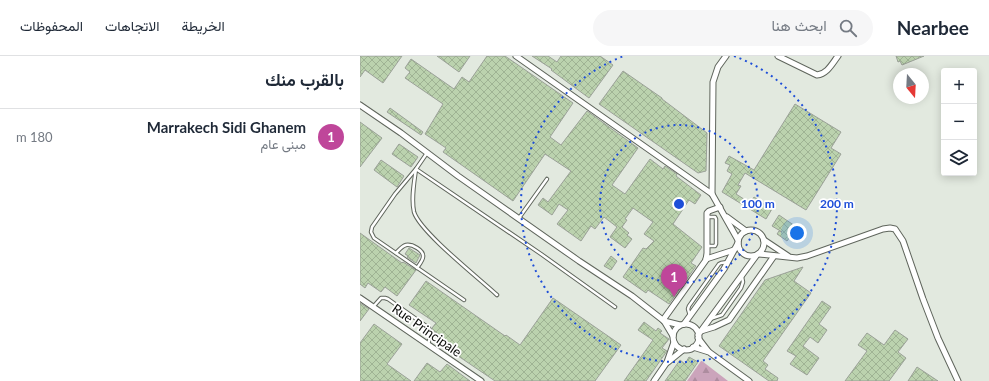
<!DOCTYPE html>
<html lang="ar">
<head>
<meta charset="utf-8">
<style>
  body { margin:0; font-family:Lato,Vazirmatn,sans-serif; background:#f6f6f7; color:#1f2937; direction:rtl }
  .controls { position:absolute; right:12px; top:12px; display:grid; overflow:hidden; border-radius:4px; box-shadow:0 2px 10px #0003 }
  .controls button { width:36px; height:36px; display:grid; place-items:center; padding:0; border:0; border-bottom:1px solid #e0e1e3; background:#fff; color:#1f2937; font:20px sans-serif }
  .compass { position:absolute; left:533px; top:12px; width:36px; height:36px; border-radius:50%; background:#fff; box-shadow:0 2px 10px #0003; rotate:162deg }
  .you { position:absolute; left:437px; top:177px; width:14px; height:14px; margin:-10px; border:3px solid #fff; border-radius:50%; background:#1a73e8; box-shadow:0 0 0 6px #1a73e833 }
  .badge { display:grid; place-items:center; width:26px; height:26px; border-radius:50%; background:#bf469a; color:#fff; font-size:13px; font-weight:700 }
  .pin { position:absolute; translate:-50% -33px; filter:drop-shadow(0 1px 2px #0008) }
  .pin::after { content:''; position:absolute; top:21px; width:14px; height:12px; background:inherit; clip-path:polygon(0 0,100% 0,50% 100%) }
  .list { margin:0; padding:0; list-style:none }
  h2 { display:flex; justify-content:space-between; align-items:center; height:52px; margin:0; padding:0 16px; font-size:17px }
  h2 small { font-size:13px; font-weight:400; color:#747a83 }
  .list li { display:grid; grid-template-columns:26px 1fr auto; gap:12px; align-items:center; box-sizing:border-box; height:56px; padding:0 16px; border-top:1px solid #e0e1e3 }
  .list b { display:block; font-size:15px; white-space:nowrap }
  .list p { margin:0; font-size:13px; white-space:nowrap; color:#747a83 }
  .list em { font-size:13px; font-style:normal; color:#747a83 }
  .icon { flex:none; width:22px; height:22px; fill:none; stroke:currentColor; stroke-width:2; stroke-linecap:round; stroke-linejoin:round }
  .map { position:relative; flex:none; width:629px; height:325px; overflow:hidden; direction:ltr }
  header { display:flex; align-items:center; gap:24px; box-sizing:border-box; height:56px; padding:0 20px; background:#fff; border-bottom:1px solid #e0e1e3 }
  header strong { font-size:19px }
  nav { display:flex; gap:22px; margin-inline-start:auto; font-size:14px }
  .search { width:280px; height:36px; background:#f6f6f7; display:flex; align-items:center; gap:10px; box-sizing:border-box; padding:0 14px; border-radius:22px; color:#747a83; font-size:15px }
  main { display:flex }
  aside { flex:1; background:#fff }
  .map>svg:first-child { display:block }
</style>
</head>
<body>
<header>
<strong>Nearbee</strong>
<div class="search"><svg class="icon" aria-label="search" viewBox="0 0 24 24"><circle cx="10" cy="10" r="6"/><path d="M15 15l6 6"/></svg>ابحث هنا</div>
<nav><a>الخريطة</a><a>الاتجاهات</a><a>المحفوظات</a></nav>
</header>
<main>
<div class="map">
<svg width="629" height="325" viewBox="0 0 629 325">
  <defs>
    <pattern id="forest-firs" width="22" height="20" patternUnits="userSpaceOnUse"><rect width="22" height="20" fill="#cba4bb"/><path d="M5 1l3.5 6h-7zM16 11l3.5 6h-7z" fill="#ad8c9f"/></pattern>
    <pattern id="building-cross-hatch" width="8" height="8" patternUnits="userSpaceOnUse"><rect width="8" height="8" fill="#bbd2ae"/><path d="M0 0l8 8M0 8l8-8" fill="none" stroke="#9fb394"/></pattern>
  </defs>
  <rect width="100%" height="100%" fill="#e2e9df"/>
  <path fill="url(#forest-firs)" d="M 341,305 L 342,305 L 368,325 L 327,325 Z"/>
  <g fill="url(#building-cross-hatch)" stroke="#9ba198">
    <path d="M 0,0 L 42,0 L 23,27 L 5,14 L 0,21 Z"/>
    <path d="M 77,0 L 110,0 L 99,16 Z"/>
    <path d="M 127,0 L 145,0 L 213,47 L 190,81 L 201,89 L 227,55 L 278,92 L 252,129 L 265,138 L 290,103 L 303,113 L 305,110 L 317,118 L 316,120 L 341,139 L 335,148 L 329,144 L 313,168 L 342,191 L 331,207 L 336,210 L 309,248 L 288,234 L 286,237 L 263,221 L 283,192 L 286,193 L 294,185 L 284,178 L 293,166 L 273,152 L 265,163 L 267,164 L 262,171 L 269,177 L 267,179 L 272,183 L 265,192 L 250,181 L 257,171 L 244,161 L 235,173 L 231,170 L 221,185 L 197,168 L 208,154 L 199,148 L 192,159 L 178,149 L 183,142 L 188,146 L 211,115 L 185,98 L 153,145 L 83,96 L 86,92 L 65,78 L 83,48 L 45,22 L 50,16 L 45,12 L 51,3 L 94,33 L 102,21 L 109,26 Z"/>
    <path d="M 172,0 L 188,0 L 197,6 L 201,0 L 240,0 L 253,9 L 229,42 L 191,14 L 192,13 Z"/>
    <path d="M 536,0 L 564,0 L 542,9 L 540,5 L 538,6 Z"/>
    <path d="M 263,15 L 302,42 L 302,43 L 347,77 L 346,115 L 338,117 L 239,48 Z"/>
    <path d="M 435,48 L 481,76 L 471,92 L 481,98 L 446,154 L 385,117 L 378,129 L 381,130 L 376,138 L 390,147 L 394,141 L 412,153 L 406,163 L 362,136 L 372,118 L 367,115 L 370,109 L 365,107 L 369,100 L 394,114 Z"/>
    <path d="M 30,52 L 63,76 L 61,79 L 27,56 Z"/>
    <path d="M 0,66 L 22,82 L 0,111 Z"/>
    <path d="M 39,88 L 58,101 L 51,111 L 32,98 Z"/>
    <path d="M 21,104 L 44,120 L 37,131 L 14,114 Z"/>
    <path d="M 419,159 L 435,170 L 428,181 L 430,181 L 427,185 L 417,178 L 419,175 L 422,176 L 412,170 Z"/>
    <path d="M 0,177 L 42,207 L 43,206 L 56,214 L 37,240 L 25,231 L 21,236 L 8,227 L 5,232 L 0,228 Z"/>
    <path d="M 49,192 L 60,199 L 56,207 L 47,201 L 48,200 L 45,198 Z"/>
    <path d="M 251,200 L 257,205 L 251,214 L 244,210 Z"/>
    <path d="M 443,211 L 434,225 L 451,237 L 403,305 L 408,309 L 405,313 L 418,322 L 417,325 L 409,325 L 359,290 L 405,224 Z"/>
    <path d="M 66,225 L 145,280 L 146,279 L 160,289 L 193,242 L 261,289 L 235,325 L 135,325 L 79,287 L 83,281 L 72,274 L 72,272 L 76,267 L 49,249 Z"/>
    <path d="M 462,245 L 471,251 L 459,268 L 467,274 L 458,287 L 450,281 L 443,290 L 459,302 L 447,319 L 430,308 L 436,300 L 427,295 Z"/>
    <path d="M 0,247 L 9,253 L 0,265 Z"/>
    <path d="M 284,266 L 296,275 L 298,272 L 302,275 L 300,277 L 309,283 L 302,292 L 307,295 L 286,325 L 264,325 L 293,284 L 278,274 Z"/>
    <path d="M 14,268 L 42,288 L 27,308 L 51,325 L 0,325 L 0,287 Z"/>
    <path d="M 535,274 L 548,283 L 538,296 L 546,302 L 529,325 L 485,325 L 507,295 L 498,289 L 507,277 L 524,289 Z"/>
    <path d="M 329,301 L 338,306 L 325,325 L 305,325 L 320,304 L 325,308 Z"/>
    <path d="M 67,307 L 80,316 L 87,308 L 110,325 L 54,325 Z"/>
    <path d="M 557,311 L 578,325 L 548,325 Z"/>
  </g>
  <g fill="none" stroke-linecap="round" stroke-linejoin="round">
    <defs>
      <g id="service">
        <path d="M 67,97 L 56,113 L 35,138 L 12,171 L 11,176 L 14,182 L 104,244"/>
        <path d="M 159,162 L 187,123"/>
        <path d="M 347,190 L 355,190 L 356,188 L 356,163 L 355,161 L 348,161"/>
        <path d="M 36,197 C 39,194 42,190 46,189 C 52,188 64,194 63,201 C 63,204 59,209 57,212"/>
        <path d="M 137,239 C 120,223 60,176 54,156 C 51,143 54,127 56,113 L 181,198 L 255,251"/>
        <path d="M 13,251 L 21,242 L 25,242 L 28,243 L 69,272 L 71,279 L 68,288"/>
        <path d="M 330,260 L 328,253 L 329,250 L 359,208 L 361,207 L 368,206"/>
        <path d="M 350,263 L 362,259 L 381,232 L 383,226 L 382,221"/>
      </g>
      <g id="minor">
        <path d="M 156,0 L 352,138 L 378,184"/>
        <path d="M 418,0 L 457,19 C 467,18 472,8 478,0"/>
        <path d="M 0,49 L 41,77 L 98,120 L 219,205 L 272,240 L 304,265 L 313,280"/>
        <path d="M 352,138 L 353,26 L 358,11 L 366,0"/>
        <path d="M 367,161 L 386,175"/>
        <circle cx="391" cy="187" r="13"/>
        <path d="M 404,184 L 428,200"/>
        <path d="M 399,198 L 437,202 L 447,200 L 523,173 L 530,172 L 535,173 L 543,185 L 563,243 L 578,282 L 598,325"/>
        <path d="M 346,203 L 374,194"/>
        <path d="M 0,242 L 121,325"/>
        <path d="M 303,264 L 346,204 L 347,197 L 347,157 L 349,155 L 360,151"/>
        <path d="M 304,265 L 320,269"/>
        <path d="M 324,268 L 364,213 L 378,187"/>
        <circle cx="326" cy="281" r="13"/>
        <path d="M 341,275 L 354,271 L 369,264 L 414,200"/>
        <path d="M 338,279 L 396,200"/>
        <path d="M 338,282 L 348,295"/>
        <path d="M 333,291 L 349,296 L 389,325"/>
        <path d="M 308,306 L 324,293"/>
        <path d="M 294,325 L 307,306 L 314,286"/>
      </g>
    </defs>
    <use href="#service" stroke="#5f655c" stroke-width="4.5"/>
    <use href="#minor" stroke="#5f655c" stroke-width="7"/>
    <use href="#service" stroke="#fff" stroke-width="2.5"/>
    <use href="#minor" stroke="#fff" stroke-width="5"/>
  </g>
  <g fill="none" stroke="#1d4ed8" stroke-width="2" stroke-dasharray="2 4">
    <circle cx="319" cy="148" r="79"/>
    <path d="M374 0A158 158 0 1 1 264 0"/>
  </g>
  <g text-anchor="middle" stroke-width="3.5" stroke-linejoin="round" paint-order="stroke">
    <g font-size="13" fill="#0a0c09" stroke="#fff">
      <text transform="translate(67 274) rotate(35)" y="5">Rue Principale</text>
    </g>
  </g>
  <circle cx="319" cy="148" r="6" fill="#1d4ed8" stroke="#fff" stroke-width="2"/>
  <g font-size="12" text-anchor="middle" font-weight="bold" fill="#1d4ed8" stroke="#fff" stroke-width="3.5" stroke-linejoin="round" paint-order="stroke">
    <text x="398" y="152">100 m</text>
    <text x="477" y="152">200 m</text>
  </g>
</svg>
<div class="controls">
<button>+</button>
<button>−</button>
<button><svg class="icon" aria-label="layers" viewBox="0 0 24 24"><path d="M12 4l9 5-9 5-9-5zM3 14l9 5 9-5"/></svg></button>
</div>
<svg class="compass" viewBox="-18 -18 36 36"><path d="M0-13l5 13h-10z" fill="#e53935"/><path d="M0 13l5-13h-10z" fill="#747a83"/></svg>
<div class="you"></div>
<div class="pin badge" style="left:314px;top:241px">1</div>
</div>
<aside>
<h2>بالقرب منك<small></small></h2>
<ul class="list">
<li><span class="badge">1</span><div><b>Marrakech Sidi Ghanem</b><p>مبنى عام</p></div><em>180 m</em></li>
</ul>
</aside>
</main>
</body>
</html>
